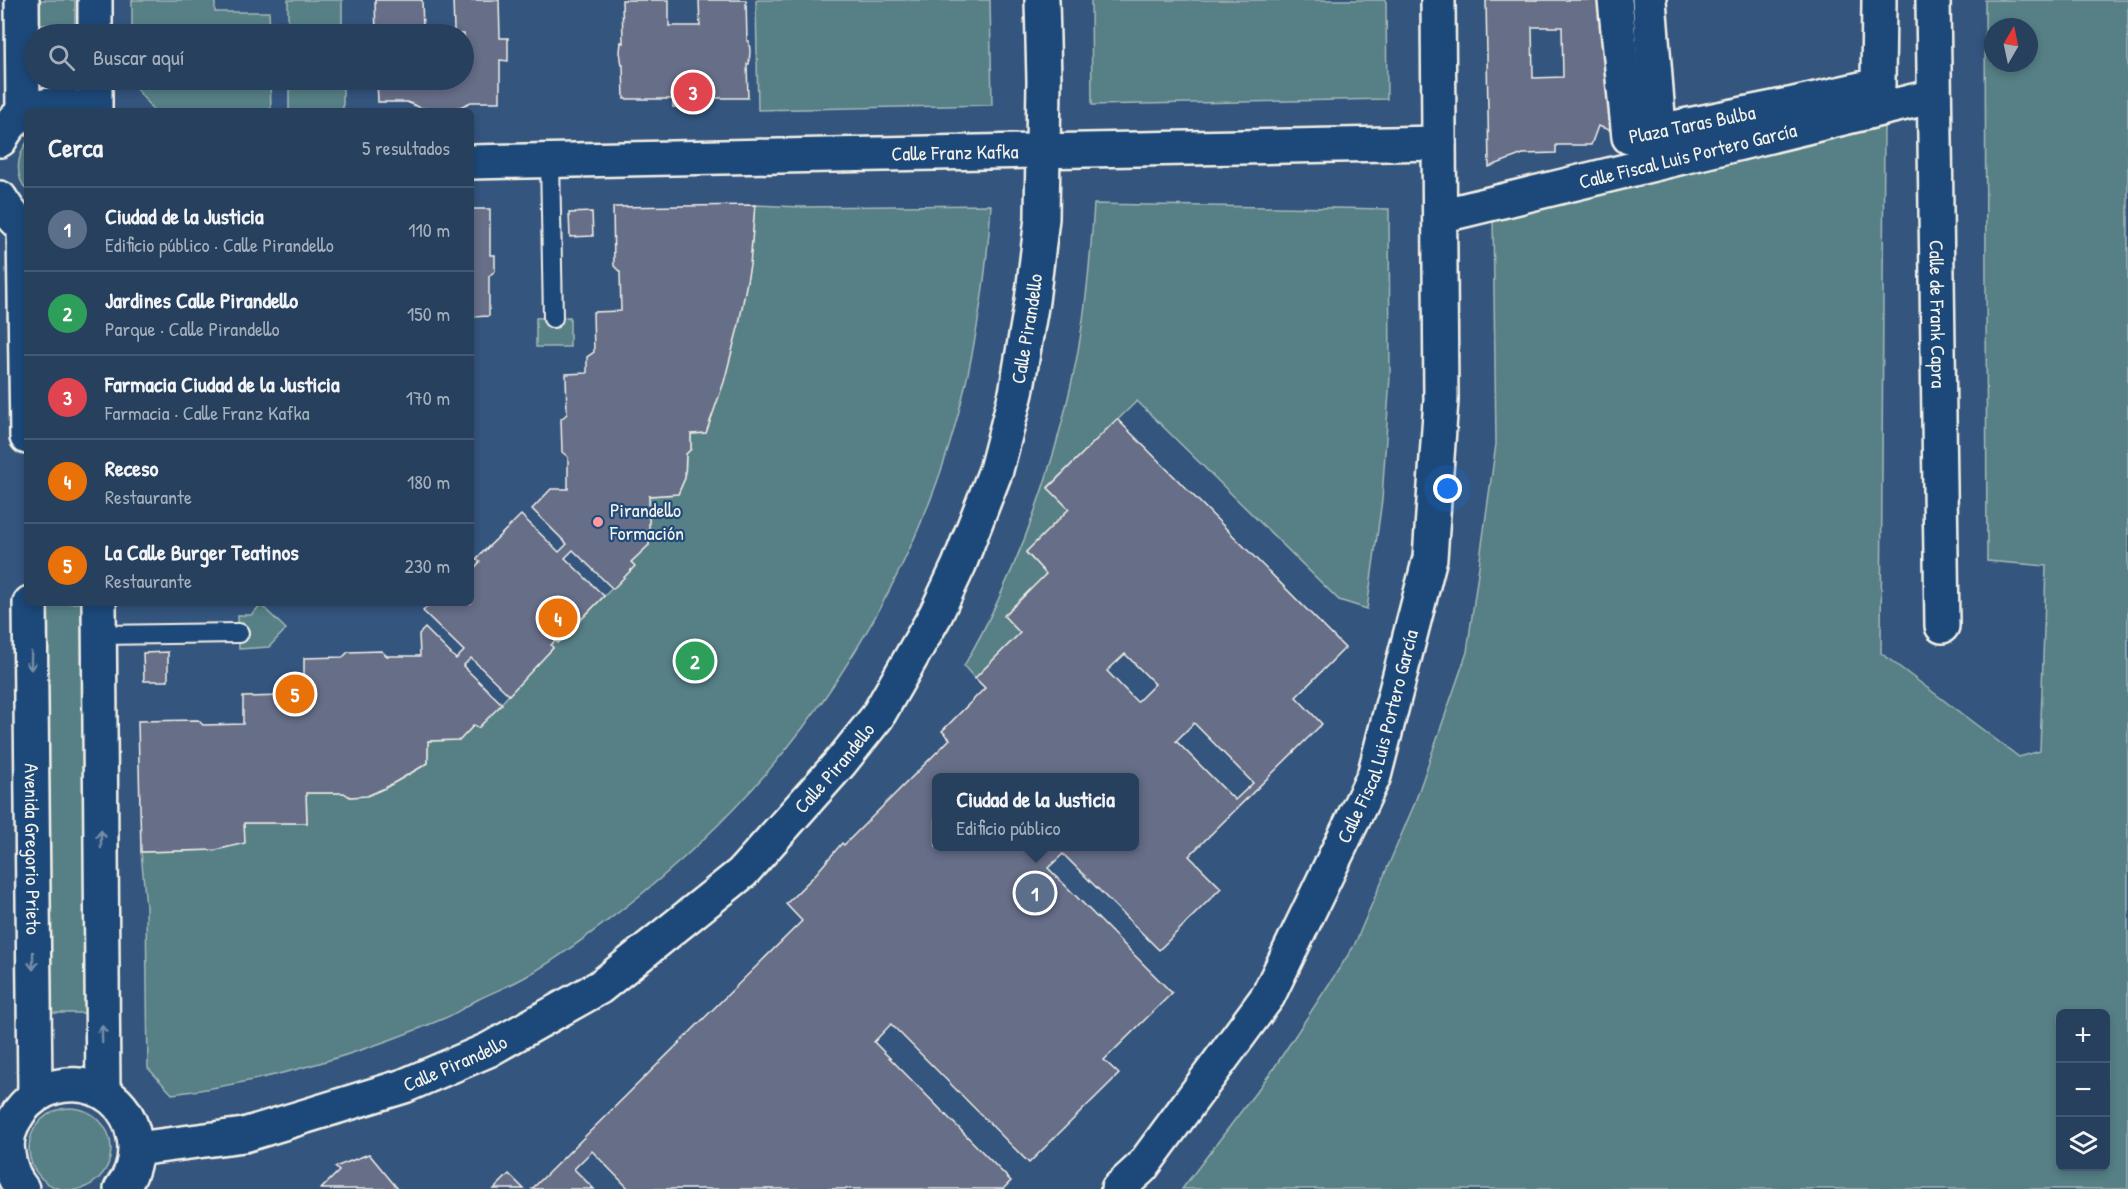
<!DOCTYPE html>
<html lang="es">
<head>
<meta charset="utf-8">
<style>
  body { margin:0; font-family:"Patrick Hand",sans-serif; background:#334b67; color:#f1f3f6 }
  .controls { position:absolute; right:18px; bottom:18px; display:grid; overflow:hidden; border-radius:9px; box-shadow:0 3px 9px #0003 }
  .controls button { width:54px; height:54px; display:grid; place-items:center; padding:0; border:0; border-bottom:2px solid #435973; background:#27405e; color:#f1f3f6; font:30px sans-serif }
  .compass { position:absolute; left:1984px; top:18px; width:54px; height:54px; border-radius:50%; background:#27405e; box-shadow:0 3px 9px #0003; rotate:9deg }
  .you { position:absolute; left:1448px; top:489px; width:21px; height:21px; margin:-15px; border:4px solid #fff; border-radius:50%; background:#1a73e8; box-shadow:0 0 0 9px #1a73e833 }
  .badge { display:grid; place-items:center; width:39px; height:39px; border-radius:50%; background:#ff9aa2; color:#fff; font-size:20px; font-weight:700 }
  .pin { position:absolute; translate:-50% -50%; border:3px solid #fff; box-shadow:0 2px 6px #0006 }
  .popup { position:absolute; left:932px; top:773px; width:207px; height:78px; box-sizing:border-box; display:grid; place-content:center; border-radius:9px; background:#27405e; filter:drop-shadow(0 2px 4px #0005); font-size:20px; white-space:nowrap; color:#a4afbc }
  .popup b { font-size:22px; color:#f1f3f6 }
  .popup::after { content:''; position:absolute; left:50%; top:100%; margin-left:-12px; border:12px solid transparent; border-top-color:#27405e }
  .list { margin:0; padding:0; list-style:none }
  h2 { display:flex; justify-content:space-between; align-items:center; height:78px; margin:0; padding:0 24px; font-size:26px }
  h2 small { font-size:20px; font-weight:400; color:#a4afbc }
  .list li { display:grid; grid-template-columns:39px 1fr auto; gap:18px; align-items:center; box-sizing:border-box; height:84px; padding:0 24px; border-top:2px solid #435973 }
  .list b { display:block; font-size:22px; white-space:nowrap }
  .list p { margin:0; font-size:20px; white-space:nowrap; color:#a4afbc }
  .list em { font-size:20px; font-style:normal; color:#a4afbc }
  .icon { flex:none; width:33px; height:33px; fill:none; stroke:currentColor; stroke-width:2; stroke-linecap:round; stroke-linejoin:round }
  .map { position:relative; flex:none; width:2128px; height:1189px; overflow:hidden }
  .search { position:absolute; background:#27405e; box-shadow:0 3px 9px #0003; left:24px; top:24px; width:450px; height:66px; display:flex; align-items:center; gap:15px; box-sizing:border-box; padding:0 21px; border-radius:33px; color:#a4afbc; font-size:22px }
  .panel { position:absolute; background:#27405e; box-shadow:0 3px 9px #0003; left:24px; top:108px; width:450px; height:498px; border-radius:9px }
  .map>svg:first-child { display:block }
</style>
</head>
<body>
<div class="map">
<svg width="2128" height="1189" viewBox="0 0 2128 1189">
  <rect width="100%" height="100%" fill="#34557e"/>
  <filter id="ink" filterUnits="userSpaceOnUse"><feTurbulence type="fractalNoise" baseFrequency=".0167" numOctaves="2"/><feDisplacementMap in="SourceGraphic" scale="12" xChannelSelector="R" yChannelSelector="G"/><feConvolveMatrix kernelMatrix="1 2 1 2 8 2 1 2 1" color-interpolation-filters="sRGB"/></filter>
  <g filter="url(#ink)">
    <g fill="#578086" stroke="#a6b8b7" stroke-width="1.5" fill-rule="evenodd">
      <path d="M 37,0 L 75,0 L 75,24 L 37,25 Z"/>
      <path d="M 132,0 L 215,0 L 215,12 L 269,12 L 270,34 L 132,34 Z"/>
      <rect x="288" y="0" width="54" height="34"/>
      <path d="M 756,0 L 990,0 L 992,105 L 758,110 Z"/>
      <path d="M 1091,0 L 1386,0 L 1387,99 L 1092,105 Z"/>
      <path d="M 1985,0 L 2128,0 L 2128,1189 L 1182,1189 L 1272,1071 L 1354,946 L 1414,805 L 1467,652 L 1496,444 L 1493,216 L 1884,120 L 1881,653 L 2019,757 L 2040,751 L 2046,566 L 1987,561 ZM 1993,27 L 2029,27 L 2029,63 L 1993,63 ZM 2060,1014 L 2106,1014 L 2106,1166 L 2060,1166 Z"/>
      <path d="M 132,80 L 270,80 L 271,111 L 154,111 L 132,83 Z"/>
      <rect x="289" y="80" width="54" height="31"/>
      <path d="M 27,142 L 27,191 C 15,176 16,158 27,142 Z"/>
      <path d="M 1094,204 L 1389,209 L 1390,376 L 1382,500 L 1367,609 L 1339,600 L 1137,401 L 1048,487 L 1070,510 L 1026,553 L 1047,574 L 1004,615 L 1021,633 L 975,679 L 964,666 C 1014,578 1050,481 1072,381 C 1085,323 1090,263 1094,204 Z"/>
      <path d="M 755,205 L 801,207 L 991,205 C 985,304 966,409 930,501 C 863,669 761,802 619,912 C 590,934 559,958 527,976 C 512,985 495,991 479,999 C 467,1005 457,1013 445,1018 C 358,1055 266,1082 172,1094 L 148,1068 L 146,907 L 141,852 L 216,850 L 244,843 L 244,823 L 307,823 L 306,793 L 344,793 L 350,797 C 380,795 402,778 428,763 L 428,741 L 459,740 L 474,725 L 478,728 L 553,648 L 551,645 L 555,641 L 558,643 L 634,566 L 631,562 L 649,545 L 649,496 L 678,494 L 685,478 L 686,454 L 691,449 L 691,434 L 706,433 L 742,307 L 749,269 Z"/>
      <path d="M 570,317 L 570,347 L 536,347 L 536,318 Z"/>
      <path d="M 45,603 L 85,603 L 91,1013 L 51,1013 Z"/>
      <path d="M 261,605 L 286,629 L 269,647 L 239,649 L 238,615 L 251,615 Z"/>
      <circle cx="70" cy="1149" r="41"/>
    </g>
    <g fill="#666e88" stroke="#f4f1e8" stroke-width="1.5" fill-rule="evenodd">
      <path d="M 375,0 L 422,0 L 423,30 L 454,30 L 453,0 L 499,0 L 500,38 L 508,38 L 508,61 L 500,60 L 500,102 L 471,102 L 460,107 L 440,110 L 421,108 L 407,102 L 378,102 L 377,80 L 464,80 L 464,34 L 376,34 Z"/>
      <path d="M 622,0 L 669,0 L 669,26 L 700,26 L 699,0 L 746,0 L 747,41 L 749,41 L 750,51 L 749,64 L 747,64 L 748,98 L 698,98 L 698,106 L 673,107 L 673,99 L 624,99 L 623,65 L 622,65 L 620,52 L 621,42 L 623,43 Z"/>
      <path d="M 1486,0 L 1615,0 L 1629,137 L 1598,126 L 1591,145 L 1556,145 L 1556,153 L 1523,154 L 1489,167 ZM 1532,27 L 1562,27 L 1563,77 L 1533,78 Z"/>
      <path d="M 755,205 L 750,265 L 739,324 L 724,382 L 706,433 L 691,434 L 691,449 L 686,454 L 685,478 L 678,494 L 649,496 L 649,545 L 631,562 L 635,566 L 613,589 L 573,550 L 565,558 L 604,596 L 558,643 L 555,641 L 551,645 L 553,648 L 509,695 L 471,658 L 463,666 L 502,704 L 478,728 L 474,725 L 460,740 L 428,741 L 428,763 L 385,788 L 367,796 L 350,797 L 344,793 L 306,793 L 307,823 L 244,823 L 245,843 L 216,850 L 141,852 L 138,721 L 198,720 L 203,725 L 243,724 L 243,697 L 282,696 L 287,690 L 304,689 L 304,658 L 343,657 L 348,652 L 381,651 L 387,656 L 420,656 L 419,634 L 425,628 L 456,659 L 464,651 L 423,611 L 431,603 L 471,603 L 471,571 L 480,562 L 476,559 L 521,515 L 559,552 L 567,544 L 532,509 L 551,489 L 568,489 L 568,457 L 562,452 L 561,419 L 567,414 L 566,374 L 587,373 L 587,357 L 594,352 L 593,312 L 621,311 L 620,272 L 614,266 L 613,207 Z"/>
      <path d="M 471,209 L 490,209 L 490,255 L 495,255 L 495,271 L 489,276 L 489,316 L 471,317 Z"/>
      <path d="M 592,212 L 593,236 L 570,237 L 569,213 Z"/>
      <path d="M 1117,419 L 1345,648 L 1296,697 L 1322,724 L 1189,856 L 1221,888 L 1159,950 L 1063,854 L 1048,868 L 1172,993 L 1104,1060 L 1119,1074 L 1029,1163 L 891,1024 L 874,1042 L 1011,1181 L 1003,1189 L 629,1189 L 592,1151 L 574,1169 L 594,1189 L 532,1189 L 802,921 L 786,904 L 814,876 L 842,843 L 844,845 L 950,739 L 942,731 L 985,688 L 975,678 L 1020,633 L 1004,616 L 1046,574 L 1026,552 L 1069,509 L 1048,488 ZM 1125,654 L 1155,684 L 1137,702 L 1107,671 ZM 1194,723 L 1253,783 L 1235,800 L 1176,741 ZM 936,778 L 1134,778 L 1134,846 L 936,846 Z"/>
      <path d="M 168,652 L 168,681 L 144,681 L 143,653 Z"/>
      <path d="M 369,1154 L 398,1189 L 321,1189 L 339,1171 L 335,1167 Z"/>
      <path d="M 509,1174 L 524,1189 L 494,1189 Z"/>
    </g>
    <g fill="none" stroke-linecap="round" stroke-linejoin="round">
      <defs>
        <g id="lane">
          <path d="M 550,160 L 553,318"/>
          <path d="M 99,635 L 239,633"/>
        </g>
        <g id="street">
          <path id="s1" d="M 1615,0 L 1629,137 L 1789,105 L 1878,85 L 1879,0"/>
          <path d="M 1649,0 L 1661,154"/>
          <path id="s2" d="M 1933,0 L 1942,626"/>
          <path id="s3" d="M 471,162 L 1439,143"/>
          <path id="s4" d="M 1440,216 L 1934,96"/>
          <path id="s5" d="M 136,1149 L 244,1135 L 404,1086 L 488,1050 L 600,987 L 742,873 L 841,762 L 877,717 L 936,614 L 959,565 L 996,470 L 1016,393 L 1032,301 L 1042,218 L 1044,81 L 1042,0"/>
          <path id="s6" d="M 1118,1189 L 1142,1167 L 1268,996 L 1374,776 L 1430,558 L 1441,400 L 1438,0"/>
        </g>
        <g id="secondary">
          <path d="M 22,0 L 23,111"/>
          <path d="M 95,0 L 95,34"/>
          <path d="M 95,111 L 95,80"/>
          <path d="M 0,140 C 18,104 53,98 89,111"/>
          <path d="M 0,198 C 7,209 16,223 27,228"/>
          <path d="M 24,228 L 27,437"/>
          <path id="s7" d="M 30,603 L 35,1094"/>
          <path d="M 99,603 L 103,1092"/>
          <path d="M 22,1189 C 11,1176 4,1149 9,1133 C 30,1066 122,1070 134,1137 C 137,1156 133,1174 121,1189"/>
        </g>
      </defs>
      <use href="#lane" stroke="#f4f1e8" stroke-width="22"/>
      <use href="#street" stroke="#f4f1e8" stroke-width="38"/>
      <use href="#secondary" stroke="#f4f1e8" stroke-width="38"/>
      <use href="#lane" stroke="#1f4a7a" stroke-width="18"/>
      <use href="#street" stroke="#1f4a7a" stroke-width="33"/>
      <use href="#secondary" stroke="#1f4a7a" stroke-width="33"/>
    </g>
    <defs><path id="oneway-shaft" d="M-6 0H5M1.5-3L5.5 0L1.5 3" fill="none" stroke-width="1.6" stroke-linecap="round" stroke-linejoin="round" transform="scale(1.5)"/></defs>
    <g stroke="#748da6">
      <use href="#oneway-shaft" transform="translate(31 661) rotate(91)"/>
      <use href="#oneway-shaft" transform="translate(101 839) rotate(-90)"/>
      <use href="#oneway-shaft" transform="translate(33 961) rotate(90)"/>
      <use href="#oneway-shaft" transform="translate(102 1034) rotate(-91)"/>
    </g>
  </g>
  <circle fill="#ff9aa2" stroke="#1f4a7a" stroke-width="2" cx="598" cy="522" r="6"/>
  <g text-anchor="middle" stroke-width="4.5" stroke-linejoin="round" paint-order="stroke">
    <g font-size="20" fill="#f4f1e8" stroke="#1f4a7a">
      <text dy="7" stroke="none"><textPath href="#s1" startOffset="202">Plaza Taras Bulba</textPath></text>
      <text dy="7" stroke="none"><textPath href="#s3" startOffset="484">Calle Franz Kafka</textPath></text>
      <text dy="7" stroke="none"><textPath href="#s4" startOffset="255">Calle Fiscal Luis Portero García</textPath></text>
      <text dy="7" stroke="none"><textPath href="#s2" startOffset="314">Calle de Frank Capra</textPath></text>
      <text dy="7" stroke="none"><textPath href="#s5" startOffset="1304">Calle Pirandello</textPath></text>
      <text dy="7" stroke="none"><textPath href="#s6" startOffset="528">Calle Fiscal Luis Portero García</textPath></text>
      <text dy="7" stroke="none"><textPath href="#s5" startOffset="818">Calle Pirandello</textPath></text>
      <text dy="7" stroke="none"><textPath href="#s7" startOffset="246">Avenida Gregorio Prieto</textPath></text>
      <text dy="7" stroke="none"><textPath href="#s5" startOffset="332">Calle Pirandello</textPath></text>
    </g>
    <g font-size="20" fill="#f4f1e8" stroke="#1f4a7a" text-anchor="start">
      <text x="610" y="517">Pirandello<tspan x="610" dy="23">Formación</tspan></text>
    </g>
  </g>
</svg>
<div class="controls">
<button>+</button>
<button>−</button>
<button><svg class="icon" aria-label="layers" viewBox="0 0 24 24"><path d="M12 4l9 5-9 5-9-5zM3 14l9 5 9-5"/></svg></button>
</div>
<svg class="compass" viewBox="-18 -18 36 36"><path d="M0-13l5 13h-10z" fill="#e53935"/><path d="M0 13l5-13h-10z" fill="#a4afbc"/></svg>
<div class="you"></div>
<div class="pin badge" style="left:1035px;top:893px;background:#5c6f8a">1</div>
<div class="popup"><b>Ciudad de la Justicia</b>Edificio público</div>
<div class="pin badge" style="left:695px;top:661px;background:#2e9e5b">2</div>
<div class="pin badge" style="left:693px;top:92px;background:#e0444e">3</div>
<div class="pin badge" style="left:558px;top:618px;background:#e8710a">4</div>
<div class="pin badge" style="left:295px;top:694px;background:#e8710a">5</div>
<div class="search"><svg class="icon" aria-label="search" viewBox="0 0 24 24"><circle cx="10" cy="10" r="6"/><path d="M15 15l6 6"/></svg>Buscar aquí</div>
<section class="panel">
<h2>Cerca<small>5 resultados</small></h2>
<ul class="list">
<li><span class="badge" style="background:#5c6f8a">1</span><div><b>Ciudad de la Justicia</b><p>Edificio público · Calle Pirandello</p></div><em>110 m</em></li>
<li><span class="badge" style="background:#2e9e5b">2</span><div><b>Jardines Calle Pirandello</b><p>Parque · Calle Pirandello</p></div><em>150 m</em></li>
<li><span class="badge" style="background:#e0444e">3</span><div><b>Farmacia Ciudad de la Justicia</b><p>Farmacia · Calle Franz Kafka</p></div><em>170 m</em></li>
<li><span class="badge" style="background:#e8710a">4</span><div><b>Receso</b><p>Restaurante</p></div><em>180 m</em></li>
<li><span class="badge" style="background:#e8710a">5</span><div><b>La Calle Burger Teatinos</b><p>Restaurante</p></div><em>230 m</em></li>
</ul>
</section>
</div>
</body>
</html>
